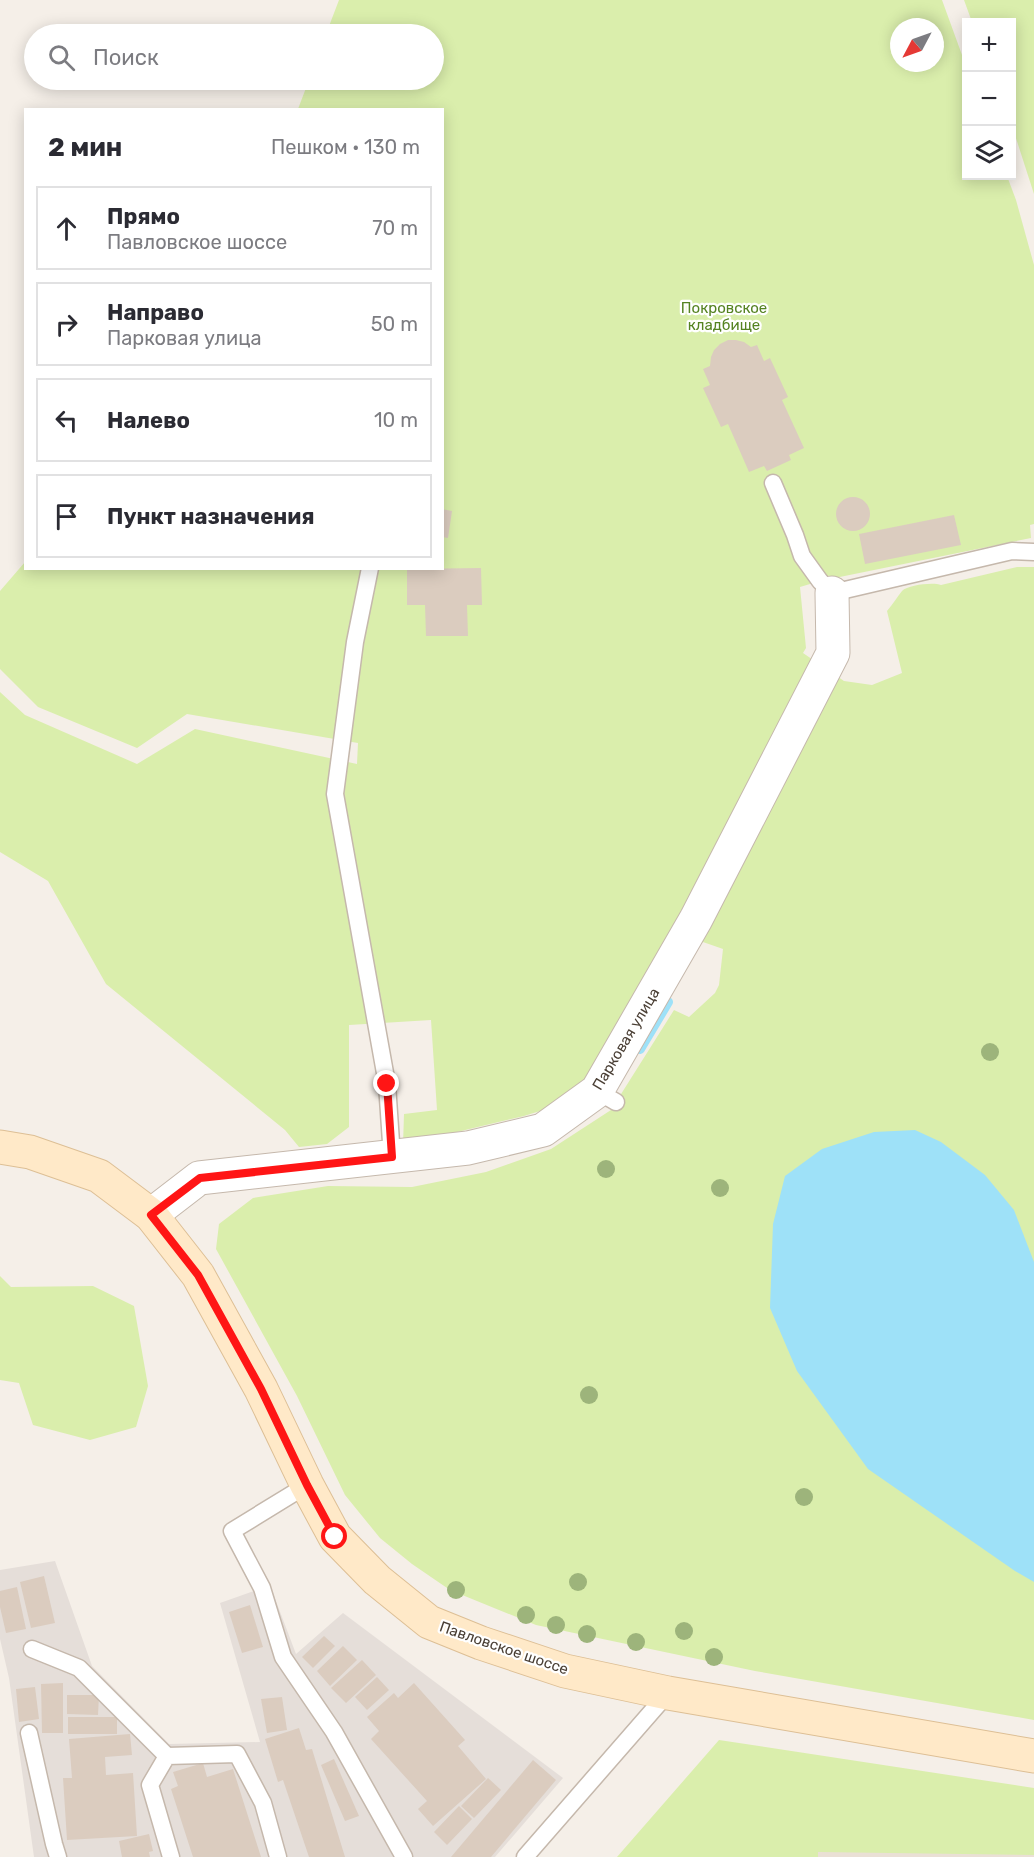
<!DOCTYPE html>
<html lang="ru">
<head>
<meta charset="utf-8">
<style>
  body { margin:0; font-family:Rubik,sans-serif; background:#f2f2f3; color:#2b2b33 }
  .controls { position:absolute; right:18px; top:18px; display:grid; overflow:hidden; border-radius:0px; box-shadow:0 3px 15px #0003 }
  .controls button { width:54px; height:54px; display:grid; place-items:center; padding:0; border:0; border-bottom:2px solid #e1e1e2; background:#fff; color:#2b2b33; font:30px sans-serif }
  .compass { position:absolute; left:890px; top:18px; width:54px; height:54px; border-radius:50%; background:#fff; box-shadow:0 3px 15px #0003; rotate:229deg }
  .stop { position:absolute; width:18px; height:18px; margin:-14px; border:4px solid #ff1515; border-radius:50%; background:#fff }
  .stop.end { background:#ff1515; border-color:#fff; box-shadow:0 2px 6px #0008 }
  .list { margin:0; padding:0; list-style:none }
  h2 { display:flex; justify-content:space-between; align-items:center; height:78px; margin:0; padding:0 24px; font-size:26px }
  h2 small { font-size:20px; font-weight:400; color:#7c7c81 }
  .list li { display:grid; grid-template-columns:39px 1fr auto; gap:18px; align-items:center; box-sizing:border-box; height:84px; margin:0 12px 12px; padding:0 12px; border:2px solid #e1e1e2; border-radius:0px }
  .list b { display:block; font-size:22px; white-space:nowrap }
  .list p { margin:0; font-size:20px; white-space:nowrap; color:#7c7c81 }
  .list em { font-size:20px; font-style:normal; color:#7c7c81 }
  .icon { flex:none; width:33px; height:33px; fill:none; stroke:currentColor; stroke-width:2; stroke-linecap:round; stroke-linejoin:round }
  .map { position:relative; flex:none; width:1034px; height:1857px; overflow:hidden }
  .search { position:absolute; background:#fff; box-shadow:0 3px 15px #0003; left:24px; top:24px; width:420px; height:66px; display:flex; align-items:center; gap:15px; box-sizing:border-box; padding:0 21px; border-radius:33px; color:#7c7c81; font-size:22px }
  .panel { position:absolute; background:#fff; box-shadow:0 3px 15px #0003; left:24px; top:108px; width:420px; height:462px; border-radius:0px }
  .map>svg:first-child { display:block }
</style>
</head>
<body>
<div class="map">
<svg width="1034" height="1857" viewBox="0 0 1034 1857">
  <rect width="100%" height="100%" fill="#f5efe8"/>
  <path fill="#eae0d5" d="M 752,1845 L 1034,1851 L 1034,1857 L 752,1857 Z"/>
  <path fill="#e5ded9" d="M 55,1561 L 92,1666 L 169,1744 L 260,1742 L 220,1603 L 262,1588 L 271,1588 L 296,1654 L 343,1613 L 563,1778 L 495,1857 L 34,1857 L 9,1678 L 0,1639 L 0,1570 Z"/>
  <g fill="#daeeac" fill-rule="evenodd">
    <path d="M 339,0 L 942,0 L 966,66 L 966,176 L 1007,176 L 1016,200 L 1034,265 L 1034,524 L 1030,525 L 1031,538 L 820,581 L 800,587 L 806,648 L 803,653 L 844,681 L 872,685 L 902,673 L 887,611 C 893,604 897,597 902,591 C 908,585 933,582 941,585 L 1017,567 L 1034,567 L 1034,1720 L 755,1671 L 536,1625 L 450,1590 L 412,1564 L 380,1538 L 345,1495 L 297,1396 L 216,1249 L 219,1224 L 253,1198 L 328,1186 L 412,1187 L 486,1172 L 551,1149 L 611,1110 L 674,1010 L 689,1017 L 715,993 L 719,985 L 723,949 L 703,942 L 683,959 L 575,1100 L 524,1116 L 403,1145 L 404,1114 L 437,1110 L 431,1020 L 349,1025 L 349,1127 L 327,1144 L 299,1147 L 285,1130 L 106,984 L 48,881 L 0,852 L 0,692 L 25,715 L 137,764 L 195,729 L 357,764 L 358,743 L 187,714 L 137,748 L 38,707 L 0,669 L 0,591 L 25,562 L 26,568 L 442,568 L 442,110 L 298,109 L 309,80 L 434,80 L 434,34 L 326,34 ZM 899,27 L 935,27 L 935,63 L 899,63 Z"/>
    <path d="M 964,0 L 1034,0 L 1034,194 L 1012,126 L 1012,22 L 972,22 Z"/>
    <path d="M 0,1276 L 11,1287 L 93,1286 L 134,1306 L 148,1386 L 136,1427 L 90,1440 L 33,1425 L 19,1383 L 0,1380 Z"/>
    <path d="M 719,1740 L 1034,1788 L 1034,1855 L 818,1852 L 818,1857 L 617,1857 Z"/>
  </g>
  <path fill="#9ee1f8" d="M 915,1130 L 941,1142 L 985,1175 L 1014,1210 L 1034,1262 L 1034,1582 L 1015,1571 L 868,1469 L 797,1371 L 770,1308 L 773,1224 L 785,1176 L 822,1149 L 874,1132 Z"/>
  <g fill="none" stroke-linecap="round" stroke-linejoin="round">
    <path stroke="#9ee1f8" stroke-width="10" d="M 640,1049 L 668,1002"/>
  </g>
  <g fill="#dbccbf">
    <path d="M 728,340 L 736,340 L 744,342 L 751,347 L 757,345 L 764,361 L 770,358 L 788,397 L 782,400 L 804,448 L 789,455 L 791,460 L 767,471 L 764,466 L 749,472 L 728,424 L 721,427 L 703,388 L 710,385 L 703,369 L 710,366 L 711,357 L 714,350 L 720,344 Z"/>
    <circle cx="853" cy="514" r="17"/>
    <path d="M 442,509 L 452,511 L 448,538 L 442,537 Z"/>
    <path d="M 954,515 L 961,545 L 865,564 L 859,534 Z"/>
    <path d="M 481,568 L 482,605 L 467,605 L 468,636 L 426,636 L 425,605 L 407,605 L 407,569 Z"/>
    <path d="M 44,1576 L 55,1623 L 31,1628 L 20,1582 Z"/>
    <path d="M 17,1587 L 26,1629 L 6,1633 L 0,1607 L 0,1591 Z"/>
    <path d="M 250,1605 L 263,1647 L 242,1653 L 229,1612 Z"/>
    <path d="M 324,1636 L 335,1646 L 313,1668 L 302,1657 Z"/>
    <path d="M 343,1646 L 357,1660 L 330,1686 L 317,1671 Z"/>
    <path d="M 362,1660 L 376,1675 L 346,1703 L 331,1688 Z"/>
    <path d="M 377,1677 L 389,1690 L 367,1710 L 355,1697 Z"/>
    <path d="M 63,1683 L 63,1733 L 42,1733 L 41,1684 Z"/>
    <path d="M 414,1683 L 465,1740 L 458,1746 L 486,1779 L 433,1826 L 418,1809 L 427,1801 L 371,1739 L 379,1731 L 367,1717 L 394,1693 L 398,1698 Z"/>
    <path d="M 35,1687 L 39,1719 L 19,1722 L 16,1689 Z"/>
    <path d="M 67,1695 L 99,1695 L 98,1715 L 67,1714 Z"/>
    <path d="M 282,1697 L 287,1730 L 267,1733 L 261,1699 Z"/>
    <rect x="68" y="1717" width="49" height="17"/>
    <path d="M 299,1728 L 306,1750 L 312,1749 L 345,1857 L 309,1857 L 283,1780 L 278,1782 L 265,1739 Z"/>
    <path d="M 130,1734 L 132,1755 L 105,1757 L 106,1775 L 133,1773 L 137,1836 L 67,1840 L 63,1778 L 72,1778 L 69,1739 Z"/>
    <path d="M 334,1759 L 359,1816 L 345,1821 L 321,1765 Z"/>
    <path d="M 533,1760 L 556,1780 L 491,1857 L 451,1857 Z"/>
    <path d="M 203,1763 L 207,1777 L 233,1769 L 261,1857 L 193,1857 L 171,1789 L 178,1786 L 173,1772 Z"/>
    <path d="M 488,1778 L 501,1790 L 474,1818 L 461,1806 Z"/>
    <path d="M 459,1806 L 472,1819 L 447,1845 L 434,1832 Z"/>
    <path d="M 149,1834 L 153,1851 L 149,1852 L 150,1857 L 122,1857 L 119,1841 Z"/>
  </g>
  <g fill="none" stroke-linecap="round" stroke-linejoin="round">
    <defs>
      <g id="lane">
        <path d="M 773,483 L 795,535 L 802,556 L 820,581 L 832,593 L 1012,551 L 1034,552"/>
        <path d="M 370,568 L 355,642 L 335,794 L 387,1084 L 392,1157"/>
        <path d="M 597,1091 L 616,1102"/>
        <path d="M 307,1485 L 232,1531 L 262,1588 L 283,1657 L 334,1732 L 404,1857"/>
        <path d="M 32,1649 L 79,1668 L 167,1756"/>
        <path d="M 29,1733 L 54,1844 L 58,1857"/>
        <path d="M 171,1857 L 150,1785 L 167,1756 L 237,1754 L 263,1803 L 278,1857"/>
        <path d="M 525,1857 L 668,1693"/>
      </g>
      <path id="street" d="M 151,1215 L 199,1178 L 468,1148 L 543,1130 L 597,1091 L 696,919 L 833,653 L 832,593"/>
      <path id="secondary" d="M 0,1147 L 30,1152 L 99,1176 L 151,1215 L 198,1275 L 261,1389 L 307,1485 L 335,1537 L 377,1580 L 429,1622 L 481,1643 L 565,1671 L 668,1693 L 1034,1756"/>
    </defs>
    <use href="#lane" stroke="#c5b8ac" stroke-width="19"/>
    <use href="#street" stroke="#c5b8ac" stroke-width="35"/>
    <use href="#secondary" stroke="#ddbf95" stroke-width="35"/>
    <use href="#lane" stroke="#fff" stroke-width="16"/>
    <use href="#street" stroke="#fff" stroke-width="33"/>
    <use href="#secondary" stroke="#ffe9c8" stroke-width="33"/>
  </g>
  <g fill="#9db47b">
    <circle cx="990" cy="1052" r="9"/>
    <circle cx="606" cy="1169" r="9"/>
    <circle cx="720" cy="1188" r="9"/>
    <circle cx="589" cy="1395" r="9"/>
    <circle cx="804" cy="1497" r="9"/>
    <circle cx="578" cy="1582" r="9"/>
    <circle cx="456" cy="1590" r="9"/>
    <circle cx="526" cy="1615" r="9"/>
    <circle cx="556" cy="1625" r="9"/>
    <circle cx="684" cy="1631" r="9"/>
    <circle cx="587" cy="1634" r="9"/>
    <circle cx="636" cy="1642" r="9"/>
    <circle cx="714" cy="1657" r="9"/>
  </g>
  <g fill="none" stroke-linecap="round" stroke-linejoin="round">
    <path stroke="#ff1515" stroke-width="8" d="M 335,1537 L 307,1485 L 261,1389 L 198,1275 L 151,1215 L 200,1178 L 392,1157 L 387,1084"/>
  </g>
  <g text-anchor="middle" stroke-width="4.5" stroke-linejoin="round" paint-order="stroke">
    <g font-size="15" fill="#558322" stroke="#fff">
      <text x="724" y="313">Покровское<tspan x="724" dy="17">кладбище</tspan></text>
    </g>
    <g font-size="15" fill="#4a3f35" stroke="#fff">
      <text transform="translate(626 1039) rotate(-59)" y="5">Парковая улица</text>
      <text transform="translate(504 1648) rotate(19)" y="5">Павловское шоссе</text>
    </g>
  </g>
</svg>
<div class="controls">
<button>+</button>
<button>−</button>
<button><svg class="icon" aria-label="layers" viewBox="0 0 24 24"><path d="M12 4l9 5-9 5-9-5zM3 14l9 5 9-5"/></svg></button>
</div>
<svg class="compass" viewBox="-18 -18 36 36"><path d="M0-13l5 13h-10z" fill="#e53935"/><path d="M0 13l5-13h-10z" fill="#7c7c81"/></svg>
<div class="stop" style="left:335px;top:1537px"></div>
<div class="stop end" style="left:387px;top:1084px"></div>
<div class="search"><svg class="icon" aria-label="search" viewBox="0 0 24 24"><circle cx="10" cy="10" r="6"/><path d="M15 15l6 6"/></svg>Поиск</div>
<section class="panel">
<h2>2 мин<small>Пешком · 130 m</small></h2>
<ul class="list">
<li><svg class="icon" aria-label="ahead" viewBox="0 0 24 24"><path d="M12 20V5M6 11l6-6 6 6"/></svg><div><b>Прямо</b><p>Павловское шоссе</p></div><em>70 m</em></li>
<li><svg class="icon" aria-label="right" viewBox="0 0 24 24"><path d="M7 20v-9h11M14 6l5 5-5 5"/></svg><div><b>Направо</b><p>Парковая улица</p></div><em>50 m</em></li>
<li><svg class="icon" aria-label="left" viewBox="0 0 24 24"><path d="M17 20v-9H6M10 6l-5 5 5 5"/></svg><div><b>Налево</b></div><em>10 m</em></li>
<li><svg class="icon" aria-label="arrive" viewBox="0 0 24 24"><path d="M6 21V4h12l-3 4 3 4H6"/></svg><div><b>Пункт назначения</b></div></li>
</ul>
</section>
</div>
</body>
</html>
